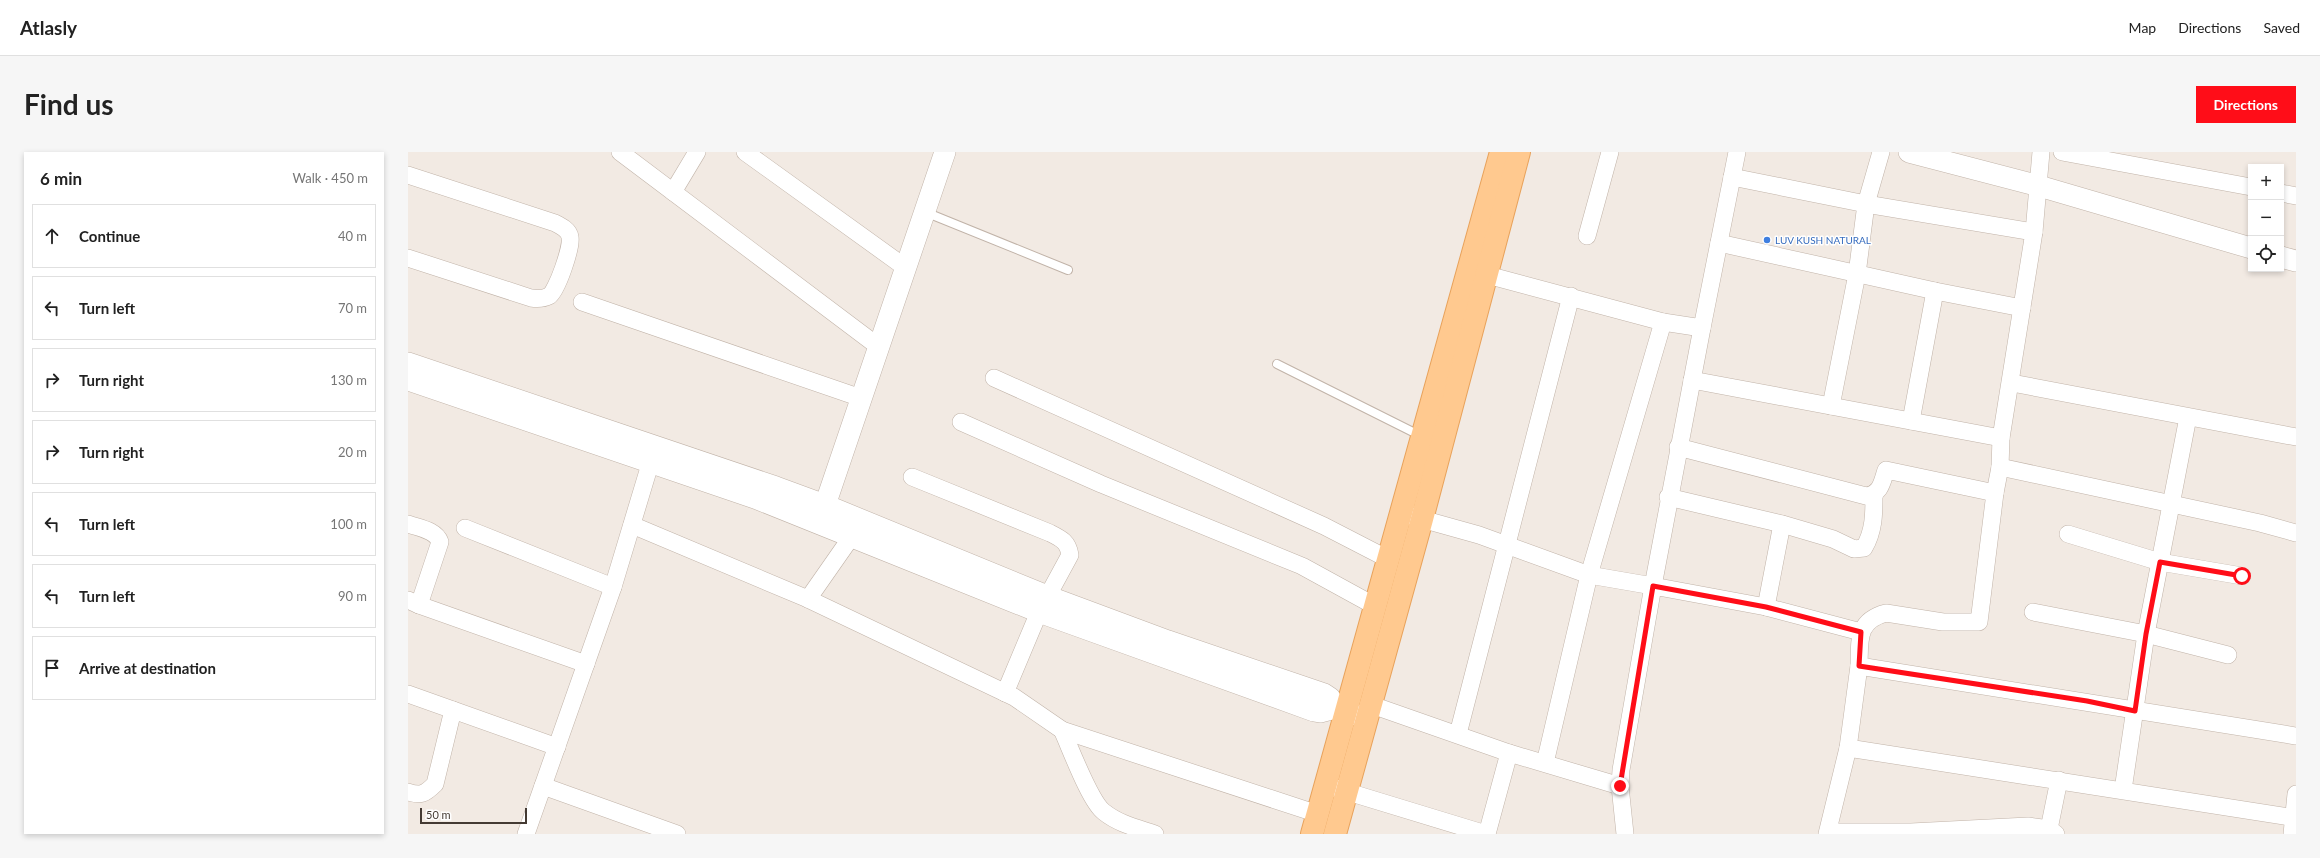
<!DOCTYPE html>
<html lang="en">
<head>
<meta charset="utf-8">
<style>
  body { margin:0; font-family:Lato,sans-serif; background:#f6f6f6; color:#222 }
  .controls { position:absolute; right:12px; top:12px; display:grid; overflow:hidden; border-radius:0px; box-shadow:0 2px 6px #0003 }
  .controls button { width:36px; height:36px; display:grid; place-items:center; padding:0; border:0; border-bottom:1px solid #e0e0e0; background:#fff; color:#222; font:20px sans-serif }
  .scale { position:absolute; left:12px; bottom:10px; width:107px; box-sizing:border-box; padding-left:4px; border:2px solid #443a33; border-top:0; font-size:11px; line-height:14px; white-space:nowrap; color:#443a33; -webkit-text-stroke:3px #fff; paint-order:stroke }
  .stop { position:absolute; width:12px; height:12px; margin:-9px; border:3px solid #ff0d18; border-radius:50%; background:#fff }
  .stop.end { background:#ff0d18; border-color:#fff; box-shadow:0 1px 4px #0008 }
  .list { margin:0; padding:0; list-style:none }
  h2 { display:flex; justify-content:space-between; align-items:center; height:52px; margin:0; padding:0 16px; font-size:17px }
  h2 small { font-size:13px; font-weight:400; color:#767676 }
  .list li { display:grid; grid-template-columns:26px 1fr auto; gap:12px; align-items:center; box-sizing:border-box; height:64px; margin:0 8px 8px; padding:0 8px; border:1px solid #e0e0e0; border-radius:0px }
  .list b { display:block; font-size:15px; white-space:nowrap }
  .list em { font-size:13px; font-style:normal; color:#767676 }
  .icon { flex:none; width:22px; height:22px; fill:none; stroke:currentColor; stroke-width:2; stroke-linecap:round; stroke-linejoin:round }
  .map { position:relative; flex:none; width:1888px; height:682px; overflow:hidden; border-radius:0px }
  header { display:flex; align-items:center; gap:24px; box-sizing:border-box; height:56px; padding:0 20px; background:#fff; border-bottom:1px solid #e0e0e0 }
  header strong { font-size:19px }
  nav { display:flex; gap:22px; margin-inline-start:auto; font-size:14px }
  .intro { display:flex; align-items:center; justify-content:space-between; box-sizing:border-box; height:96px; padding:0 24px }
  h1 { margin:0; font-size:28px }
  .button { padding:10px 18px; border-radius:0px; background:#ff0d18; color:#fff; font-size:14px; font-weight:700 }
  main { display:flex; gap:24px; padding:0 24px }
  aside { flex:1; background:#fff; border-radius:0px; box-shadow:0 2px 6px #0003 }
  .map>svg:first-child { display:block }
</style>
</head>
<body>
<header>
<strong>Atlasly</strong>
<nav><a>Map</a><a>Directions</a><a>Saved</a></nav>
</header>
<div class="intro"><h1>Find us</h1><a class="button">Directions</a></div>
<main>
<aside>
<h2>6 min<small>Walk · 450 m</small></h2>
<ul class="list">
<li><svg class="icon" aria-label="ahead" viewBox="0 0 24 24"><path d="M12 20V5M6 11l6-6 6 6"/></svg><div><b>Continue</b></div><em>40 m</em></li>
<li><svg class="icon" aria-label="left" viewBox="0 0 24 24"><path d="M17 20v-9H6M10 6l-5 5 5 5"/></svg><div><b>Turn left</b></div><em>70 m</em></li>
<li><svg class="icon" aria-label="right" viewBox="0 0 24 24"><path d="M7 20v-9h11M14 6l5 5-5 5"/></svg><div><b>Turn right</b></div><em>130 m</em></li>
<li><svg class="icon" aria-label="right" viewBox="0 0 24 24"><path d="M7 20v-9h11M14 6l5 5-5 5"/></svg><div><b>Turn right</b></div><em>20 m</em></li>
<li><svg class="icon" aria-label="left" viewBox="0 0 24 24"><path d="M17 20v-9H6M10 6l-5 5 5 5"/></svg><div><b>Turn left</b></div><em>100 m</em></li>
<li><svg class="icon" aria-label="left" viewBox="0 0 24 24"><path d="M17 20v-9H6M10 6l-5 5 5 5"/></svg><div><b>Turn left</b></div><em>90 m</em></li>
<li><svg class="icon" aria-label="arrive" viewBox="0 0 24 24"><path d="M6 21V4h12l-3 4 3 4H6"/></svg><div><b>Arrive at destination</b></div></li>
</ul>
</aside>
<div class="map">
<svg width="1888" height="682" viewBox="0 0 1888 682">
  <rect width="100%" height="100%" fill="#f2eae3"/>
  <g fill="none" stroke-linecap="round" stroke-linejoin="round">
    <defs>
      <g id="service">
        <path d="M 517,60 L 660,118"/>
        <path d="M 869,212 L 1013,284"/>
      </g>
      <g id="minor">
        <path d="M 212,0 L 471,195"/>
        <path d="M 337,0 L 498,116"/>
        <path d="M 1633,0 L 1626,80 L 1593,286 L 1592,315 L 1587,341 L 1571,470 L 1535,470 L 1478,461 C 1448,469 1452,489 1451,514 L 1888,584"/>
        <path d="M 1654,0 L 1843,35"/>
        <path d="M 0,23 L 147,71 C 153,74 161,78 162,85 C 164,95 149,139 141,144 C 135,147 129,147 123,146 L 0,106"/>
        <path d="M 1324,25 L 1458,52 L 1626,80"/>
        <path d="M 265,40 L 289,0"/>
        <path d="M 1873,41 L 1888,44"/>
        <path d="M 1179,84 L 1202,0"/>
        <path d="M 1311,91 L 1527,139 L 1614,156"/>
        <path d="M 1068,120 L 1255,170 L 1181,423 L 1137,611"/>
        <path d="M 174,150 L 453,246"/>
        <path d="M 1255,170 L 1294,176 L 1329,0"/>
        <path d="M 586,226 L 916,374 L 980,407"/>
        <path d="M 1284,228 L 1593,286"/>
        <path d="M 1604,231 L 1888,285"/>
        <path d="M 1423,254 L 1449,122 L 1458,52 L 1473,0"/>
        <path d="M 1503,269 L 1527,139"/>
        <path d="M 553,270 L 693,332 L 894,414 L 967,454"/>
        <path d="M 1270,295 L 1458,344 C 1473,342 1474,330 1478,318 L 1587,341"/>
        <path d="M 1592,315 L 1852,371 L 1888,381"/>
        <path d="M 504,325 L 642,381 C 654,387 660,390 662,403 L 631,460 L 597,541"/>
        <path d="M 1260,345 L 1374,372 L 1425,387 L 1446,397 L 1456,396 C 1466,379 1466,362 1466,343"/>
        <path d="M 1003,364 L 1071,383 L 1181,423 L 1245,434 L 1294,176"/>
        <path d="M 0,372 C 11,376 28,378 32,390 L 11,453 L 0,448"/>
        <path d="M 224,373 L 400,447 L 606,545 L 654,578 L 910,662"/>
        <path d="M 57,376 L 205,435"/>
        <path d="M 1660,382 L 1752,410 L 1834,424"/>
        <path d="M 400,447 L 444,384"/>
        <path d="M 11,453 L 178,512"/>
        <path d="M 1358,455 L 1374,372"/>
        <path d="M 1625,460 L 1738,482 L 1820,503"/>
        <path d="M 1451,514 L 1440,596 L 1888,666"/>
        <path d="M 0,542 L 149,595"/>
        <path d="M 961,552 L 1101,601 L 1212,634"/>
        <path d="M 654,578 C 662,595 682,650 696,660 C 711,672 729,676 747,682"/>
        <path d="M 1050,582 L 1163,144"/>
        <path d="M 135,634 L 269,682"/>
        <path d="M 927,636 L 1078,682"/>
        <path d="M 1715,638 L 1738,482 L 1780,265"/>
        <path d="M 0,640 C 13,644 17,642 27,632 L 45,558"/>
        <path d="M 1641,677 L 1651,628"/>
        <path d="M 1420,680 L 1503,680 L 1620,674 L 1641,677 L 1648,682"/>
        <path d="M 118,682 L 205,435 L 246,299"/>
        <path d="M 1079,682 L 1101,601"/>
        <path d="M 1217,682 L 1212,634 L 1213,618 L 1245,434 L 1358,455 L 1453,480"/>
        <path d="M 1419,682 L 1440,596"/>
        <path d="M 1884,682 L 1888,642"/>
      </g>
      <g id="tertiary">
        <path d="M 1501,0 L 1631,34 L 1843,96"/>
        <path d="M 1873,105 L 1888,109"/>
        <path d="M 0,211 L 368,335 L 417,353 L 639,444 L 760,489 L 916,542 L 922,546 L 927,556"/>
        <path d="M 0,228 L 347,346 L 631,460 L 906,559 L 912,560 L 927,556 L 955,565"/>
        <path d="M 413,365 L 537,0"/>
      </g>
      <g id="primary">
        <path d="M 904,682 L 1093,0"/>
        <path d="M 927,682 L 1014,367 L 1111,0"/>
      </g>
    </defs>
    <use href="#service" stroke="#c1b3a8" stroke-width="10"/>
    <use href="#minor" stroke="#c1b3a8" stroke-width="18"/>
    <use href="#tertiary" stroke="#c1b3a8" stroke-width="22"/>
    <use href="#primary" stroke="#e8a25b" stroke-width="24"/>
    <use href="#service" stroke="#fff" stroke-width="8"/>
    <use href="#minor" stroke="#fff" stroke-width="17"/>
    <use href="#tertiary" stroke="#fff" stroke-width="21"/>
    <use href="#primary" stroke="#ffc98f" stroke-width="22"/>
  </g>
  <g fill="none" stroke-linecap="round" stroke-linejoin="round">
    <path stroke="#ff0d18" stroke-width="5" d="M 1212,634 L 1245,434 L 1358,455 L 1453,480 L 1451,514 L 1679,549 L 1727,559 L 1738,482 L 1752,410 L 1834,424"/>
  </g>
  <circle fill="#3f7fe0" stroke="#fff" stroke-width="1.5" cx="1359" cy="88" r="4"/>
  <g text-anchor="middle" stroke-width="3" stroke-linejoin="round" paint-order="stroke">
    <g font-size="10" fill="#366cbe" stroke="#fff" text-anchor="start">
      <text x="1367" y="92">LUV KUSH NATURAL</text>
    </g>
  </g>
</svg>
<div class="controls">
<button>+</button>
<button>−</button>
<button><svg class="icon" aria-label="locate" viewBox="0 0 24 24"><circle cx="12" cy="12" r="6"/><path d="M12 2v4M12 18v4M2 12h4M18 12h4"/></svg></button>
</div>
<div class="scale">50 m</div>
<div class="stop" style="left:1834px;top:424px"></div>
<div class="stop end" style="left:1212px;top:634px"></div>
</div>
</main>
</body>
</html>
